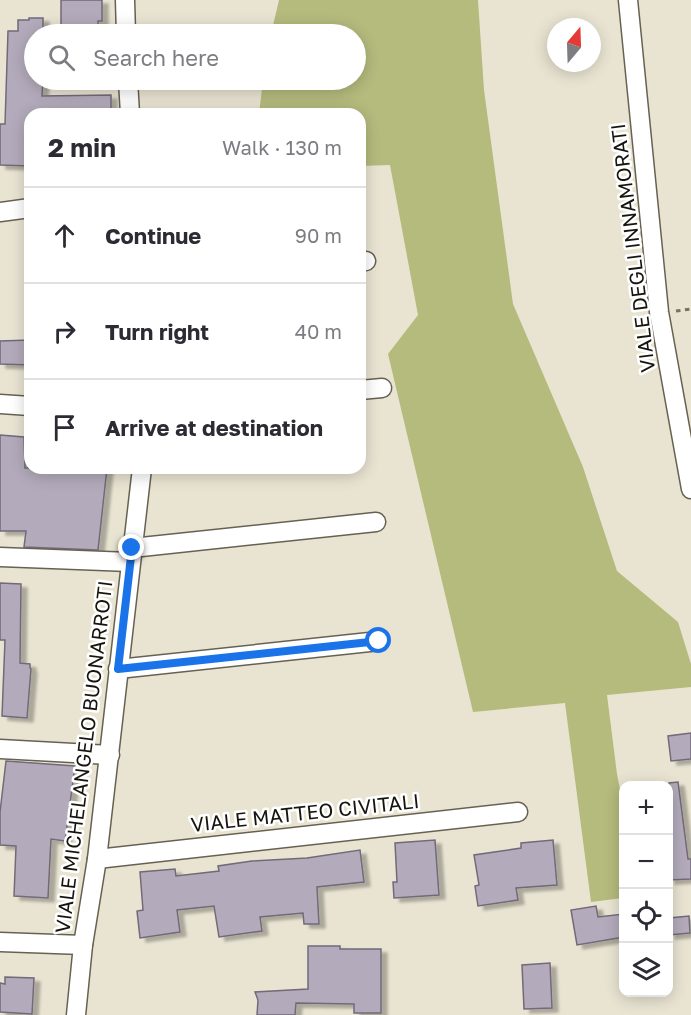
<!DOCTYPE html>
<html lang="en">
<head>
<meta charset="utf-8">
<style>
  body { margin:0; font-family:"Golos Text",sans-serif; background:#f2f2f3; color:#2b2b33 }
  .controls { position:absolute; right:18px; bottom:18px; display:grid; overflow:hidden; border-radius:12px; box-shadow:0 3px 15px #0003 }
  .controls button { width:54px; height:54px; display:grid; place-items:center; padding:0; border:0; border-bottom:2px solid #e1e1e2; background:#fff; color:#2b2b33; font:30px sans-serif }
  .compass { position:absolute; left:547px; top:18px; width:54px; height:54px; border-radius:50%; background:#fff; box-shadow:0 3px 15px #0003; rotate:19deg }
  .stop { position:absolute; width:18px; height:18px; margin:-14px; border:4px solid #1a73e8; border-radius:50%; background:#fff }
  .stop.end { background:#1a73e8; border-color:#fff; box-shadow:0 2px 6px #0008 }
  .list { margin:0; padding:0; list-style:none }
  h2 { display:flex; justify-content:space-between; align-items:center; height:78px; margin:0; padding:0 24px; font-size:26px }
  h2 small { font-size:20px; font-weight:400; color:#7c7c81 }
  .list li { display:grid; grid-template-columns:39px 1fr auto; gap:18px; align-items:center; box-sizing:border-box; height:96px; padding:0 24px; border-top:2px solid #e1e1e2 }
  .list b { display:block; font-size:22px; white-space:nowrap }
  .list em { font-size:20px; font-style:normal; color:#7c7c81 }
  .icon { flex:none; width:33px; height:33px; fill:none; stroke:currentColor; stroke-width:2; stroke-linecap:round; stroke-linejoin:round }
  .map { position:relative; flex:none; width:691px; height:1015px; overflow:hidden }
  .search { position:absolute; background:#fff; box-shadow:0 3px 15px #0003; left:24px; top:24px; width:342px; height:66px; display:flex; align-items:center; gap:15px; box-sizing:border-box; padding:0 21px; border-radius:33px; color:#7c7c81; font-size:22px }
  .panel { position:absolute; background:#fff; box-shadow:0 3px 15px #0003; left:24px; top:108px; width:342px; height:366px; border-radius:18px }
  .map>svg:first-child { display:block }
</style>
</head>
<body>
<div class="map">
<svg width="691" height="1015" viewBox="0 0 691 1015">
  <defs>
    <filter id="shadow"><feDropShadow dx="6" dy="4" stdDeviation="1.5" flood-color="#0004"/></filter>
  </defs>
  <rect width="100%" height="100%" fill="#e9e4d2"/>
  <path fill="#b5bb7d" d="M 279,0 L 478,0 L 484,90 L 513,304 L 583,467 L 617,571 L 678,622 L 691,664 L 691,687 L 607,695 L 617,774 L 623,805 L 623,898 L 591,902 L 565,703 L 473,712 L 388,354 L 418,315 L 390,165 L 360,166 L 360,114 L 259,114 L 263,80 L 356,80 L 356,34 L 271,34 Z"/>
  <g fill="#b3abbb" stroke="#726a79" stroke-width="1.5" filter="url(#shadow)">
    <path d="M 61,0 L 102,0 L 102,21 L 98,21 L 98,27 L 61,25 Z"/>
    <path d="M 29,18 L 43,18 L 43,34 L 34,34 L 34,80 L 43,80 L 42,96 L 111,95 L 111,114 L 30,114 L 30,166 L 0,165 L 0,124 L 5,124 L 8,31 L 18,31 L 18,20 L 29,20 Z"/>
    <path d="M 30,340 L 30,365 L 0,364 L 0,341 Z"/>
    <path d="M 0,435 L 24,437 L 25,468 L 107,468 L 98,550 L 24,547 L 26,531 L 0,531 Z"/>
    <path d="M 0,583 L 21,584 L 20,663 L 30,664 L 30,668 L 31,669 L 27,718 L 2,716 L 5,640 L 0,640 Z"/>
    <path d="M 691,733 L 691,759 L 671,761 L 668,736 Z"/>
    <path d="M 6,761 L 75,766 L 65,841 L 51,839 L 48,898 L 14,896 L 16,846 L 0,845 L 0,812 Z"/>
    <path d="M 678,782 L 688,859 L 691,859 L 691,879 L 669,880 L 669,783 Z"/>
    <path d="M 435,840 L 439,895 L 394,898 L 393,882 L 397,882 L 395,843 Z"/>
    <path d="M 553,840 L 557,885 L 516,888 L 518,900 L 478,906 L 475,886 L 479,885 L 474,855 L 521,848 L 521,843 Z"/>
    <path d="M 360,850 L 364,882 L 317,887 L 319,924 L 304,924 L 303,913 L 260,917 L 262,931 L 219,937 L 214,906 L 177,910 L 180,932 L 140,938 L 137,911 L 143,910 L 140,872 L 175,869 L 176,876 L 219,871 L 218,866 L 252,861 L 307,858 Z"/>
    <path d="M 596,906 L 598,917 L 624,914 L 624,937 L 577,945 L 571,910 Z"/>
    <path d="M 689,916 L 690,933 L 669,935 L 669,918 Z"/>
    <path d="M 308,946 L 340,946 L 340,949 L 381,949 L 381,1013 L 354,1013 L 354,1004 L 296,1003 L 295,1015 L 257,1015 L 258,1000 L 255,992 L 308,989 Z"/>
    <path d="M 550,963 L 552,1008 L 524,1009 L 522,965 Z"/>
    <path d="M 5,977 L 34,978 L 32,1014 L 0,1012 L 0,983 L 5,984 Z"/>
  </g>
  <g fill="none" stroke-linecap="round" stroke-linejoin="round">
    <defs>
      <g id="minor">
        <path d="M 125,0 L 126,34"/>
        <path d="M 628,0 L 659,312 L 691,489"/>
        <path d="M 128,80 L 130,114"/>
        <path d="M 0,212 L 30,208"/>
        <path d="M 360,262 L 366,261"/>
        <path d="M 360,390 L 382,388"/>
        <path d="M 0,404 L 30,406"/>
        <path d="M 132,548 L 376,522"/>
        <path d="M 0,557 L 130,562"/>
        <path d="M 118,669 L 379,641"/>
        <path d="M 0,749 L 110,755"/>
        <path d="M 97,859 L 518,812"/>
        <path d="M 0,942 L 83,945"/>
        <path d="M 76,1015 L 83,945 L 97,859 L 142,468"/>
      </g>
    </defs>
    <use href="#minor" stroke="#666152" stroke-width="21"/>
    <path stroke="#757266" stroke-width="3" stroke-dasharray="4.5 4.5" stroke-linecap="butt" d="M 676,311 L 691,309"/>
    <use href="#minor" stroke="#fff" stroke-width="18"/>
  </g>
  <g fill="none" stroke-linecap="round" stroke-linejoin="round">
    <path stroke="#1a73e8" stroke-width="8" d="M 132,548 L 118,669 L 379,641"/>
  </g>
  <g text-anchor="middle" stroke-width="5" stroke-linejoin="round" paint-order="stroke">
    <g font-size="20" fill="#16140e" stroke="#fff">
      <text transform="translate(633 248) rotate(-97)" y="7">VIALE DEGLI INNAMORATI</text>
      <text transform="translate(84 757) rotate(-83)" y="7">VIALE MICHELANGELO BUONARROTI</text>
      <text transform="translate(305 813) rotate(-6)" y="7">VIALE MATTEO CIVITALI</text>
    </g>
  </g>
</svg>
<div class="controls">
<button>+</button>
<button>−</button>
<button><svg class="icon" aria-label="locate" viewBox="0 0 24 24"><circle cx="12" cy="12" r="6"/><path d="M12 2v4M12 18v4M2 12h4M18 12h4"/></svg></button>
<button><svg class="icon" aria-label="layers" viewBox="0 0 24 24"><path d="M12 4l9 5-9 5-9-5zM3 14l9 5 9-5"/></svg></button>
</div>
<svg class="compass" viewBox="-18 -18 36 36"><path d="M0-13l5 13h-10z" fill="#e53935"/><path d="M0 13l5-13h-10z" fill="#7c7c81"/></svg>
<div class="stop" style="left:379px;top:641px"></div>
<div class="stop end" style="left:132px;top:548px"></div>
<div class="search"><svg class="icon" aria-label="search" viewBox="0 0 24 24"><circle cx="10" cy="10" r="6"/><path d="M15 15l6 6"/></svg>Search here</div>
<section class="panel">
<h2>2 min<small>Walk · 130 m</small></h2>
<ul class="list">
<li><svg class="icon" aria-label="ahead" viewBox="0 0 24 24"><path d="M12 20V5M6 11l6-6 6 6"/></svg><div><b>Continue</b></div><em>90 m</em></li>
<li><svg class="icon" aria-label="right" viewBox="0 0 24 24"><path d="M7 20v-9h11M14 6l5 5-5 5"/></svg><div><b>Turn right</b></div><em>40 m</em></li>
<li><svg class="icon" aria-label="arrive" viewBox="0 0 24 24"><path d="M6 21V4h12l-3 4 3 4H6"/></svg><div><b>Arrive at destination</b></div></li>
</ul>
</section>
</div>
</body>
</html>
